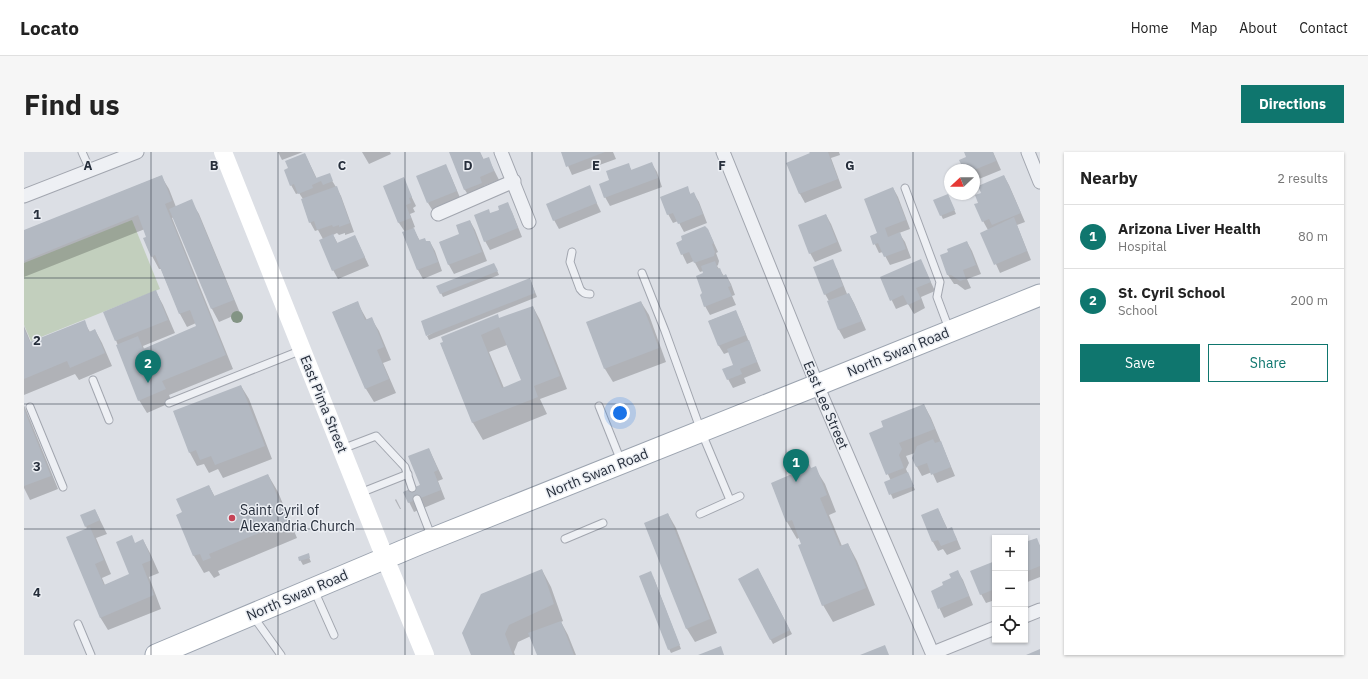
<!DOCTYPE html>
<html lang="en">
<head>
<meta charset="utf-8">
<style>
  body { margin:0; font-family:"IBM Plex Sans",sans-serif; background:#f6f6f6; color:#222 }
  .controls { position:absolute; right:12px; bottom:12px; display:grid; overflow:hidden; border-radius:0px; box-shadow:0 1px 3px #0004 }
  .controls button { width:36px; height:36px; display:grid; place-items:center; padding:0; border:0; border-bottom:1px solid #e0e0e0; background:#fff; color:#222; font:20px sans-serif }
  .compass { position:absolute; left:920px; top:12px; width:36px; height:36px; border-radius:50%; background:#fff; box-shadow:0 1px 3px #0004; rotate:248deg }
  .you { position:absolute; left:596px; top:261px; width:14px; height:14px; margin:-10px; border:3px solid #fff; border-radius:50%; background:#1a73e8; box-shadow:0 0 0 6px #1a73e833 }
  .badge { display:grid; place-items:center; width:26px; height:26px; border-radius:50%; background:#0f766e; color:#fff; font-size:13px; font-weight:700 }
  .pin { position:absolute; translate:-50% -33px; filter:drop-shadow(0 1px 2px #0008) }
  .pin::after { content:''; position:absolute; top:21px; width:14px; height:12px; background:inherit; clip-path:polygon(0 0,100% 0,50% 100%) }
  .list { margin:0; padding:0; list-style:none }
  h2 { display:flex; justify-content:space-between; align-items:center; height:52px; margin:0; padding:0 16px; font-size:17px }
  h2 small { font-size:13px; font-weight:400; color:#767676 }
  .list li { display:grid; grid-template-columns:26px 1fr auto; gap:12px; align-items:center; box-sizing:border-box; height:64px; padding:0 16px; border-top:1px solid #e0e0e0 }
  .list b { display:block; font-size:15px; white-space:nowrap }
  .list p { margin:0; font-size:13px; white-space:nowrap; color:#767676 }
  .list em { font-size:13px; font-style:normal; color:#767676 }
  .actions { display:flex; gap:8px; padding:12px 16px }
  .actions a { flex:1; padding:9px 0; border:1px solid #0f766e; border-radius:0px; text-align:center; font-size:14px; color:#0f766e }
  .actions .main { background:#0f766e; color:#fff }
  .icon { flex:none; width:22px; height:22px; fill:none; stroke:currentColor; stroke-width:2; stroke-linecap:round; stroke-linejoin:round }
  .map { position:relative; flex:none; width:1016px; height:503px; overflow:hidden; border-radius:0px }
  header { display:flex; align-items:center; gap:24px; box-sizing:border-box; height:56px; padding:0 20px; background:#fff; border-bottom:1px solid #e0e0e0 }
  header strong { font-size:19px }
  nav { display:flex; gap:22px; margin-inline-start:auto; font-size:14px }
  .intro { display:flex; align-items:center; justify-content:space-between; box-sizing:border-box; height:96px; padding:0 24px }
  h1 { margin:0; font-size:28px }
  .button { padding:10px 18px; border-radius:0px; background:#0f766e; color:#fff; font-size:14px; font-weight:700 }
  main { display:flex; gap:24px; padding:0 24px }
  aside { flex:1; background:#fff; border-radius:0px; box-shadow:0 1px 3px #0004 }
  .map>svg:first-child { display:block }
</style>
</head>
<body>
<header>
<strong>Locato</strong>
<nav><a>Home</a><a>Map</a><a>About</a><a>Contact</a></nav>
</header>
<div class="intro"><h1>Find us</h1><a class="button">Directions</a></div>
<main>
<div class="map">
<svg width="1016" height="503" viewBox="0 0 1016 503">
  <rect width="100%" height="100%" fill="#dcdfe5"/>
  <path fill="#c2cfbd" d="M 108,68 L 136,137 L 7,189 L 0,173 L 0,111 Z"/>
  <g fill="#0003" fill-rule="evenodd">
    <path d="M 254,0 L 279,0 L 258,8 Z"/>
    <path d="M 338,0 L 366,0 L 367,2 L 345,12 Z"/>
    <path d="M 426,0 L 456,0 L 460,8 L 464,6 L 475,28 L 460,34 L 462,40 L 446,46 L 441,38 Z"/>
    <path d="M 538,0 L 589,0 L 592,7 L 548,23 Z"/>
    <path d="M 786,0 L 815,0 L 816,3 L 807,6 L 818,36 L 781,51 L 776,42 L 764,12 L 787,2 Z"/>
    <path d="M 941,0 L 969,0 L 977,18 L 950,29 L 950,18 L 941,18 L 943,6 Z"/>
    <path d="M 281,2 L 293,27 L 307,27 L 312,35 L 317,44 L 330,80 L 321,83 L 321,81 L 315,83 L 313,81 L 309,83 L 314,92 L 331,84 L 345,114 L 314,127 L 309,118 L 299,87 L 294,78 L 291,79 L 286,70 L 279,47 L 275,41 L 272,42 L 267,33 Z"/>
    <path d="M 604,12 L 608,19 L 628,12 L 633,20 L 638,35 L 586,54 L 581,45 L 586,29 Z"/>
    <path d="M 421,13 L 426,22 L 437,48 L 409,59 L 404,51 Z"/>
    <path d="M 926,22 L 926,32 L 922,24 Z"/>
    <path d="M 137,24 L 145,37 L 152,55 L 167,49 L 175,62 L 216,161 L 195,170 L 188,157 L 150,65 L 148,66 L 209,217 L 145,243 L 148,250 L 123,261 L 115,248 L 81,160 L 132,140 L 139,153 L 151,181 L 119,194 L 120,197 L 174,175 L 172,171 L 163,175 L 156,162 L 137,117 L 135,117 L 128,104 L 121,77 L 0,125 L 0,79 Z"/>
    <path d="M 980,24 L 985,33 L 1001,70 L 993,73 L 1007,108 L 976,121 L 958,81 L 964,78 L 959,69 L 955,51 L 958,41 Z"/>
    <path d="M 379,27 L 392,54 L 389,56 L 391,60 L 386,62 L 391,75 L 389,76 L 396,89 L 406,90 L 411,99 L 418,119 L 399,127 L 394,118 L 379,81 L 381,80 L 375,71 Z"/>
    <path d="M 565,35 L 577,60 L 535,77 L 530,68 Z"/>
    <path d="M 663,36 L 667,43 L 670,42 L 675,50 L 683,71 L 660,80 L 654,69 L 649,71 L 644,62 Z"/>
    <path d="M 869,36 L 874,45 L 886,77 L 875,81 L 881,90 L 887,106 L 866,113 L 859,100 L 855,101 L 847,84 L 854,82 Z"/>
    <path d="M 924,43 L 932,62 L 919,67 L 917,63 Z"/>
    <path d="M 483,51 L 488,60 L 498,85 L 466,98 L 461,89 L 467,62 L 476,58 Z"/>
    <path d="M 802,63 L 807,72 L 818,99 L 791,110 L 786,101 Z"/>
    <path d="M 446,69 L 451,78 L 463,109 L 430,122 L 425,113 L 416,90 L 437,83 Z"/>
    <path d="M 684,78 L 694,100 L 692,101 L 695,109 L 694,113 L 693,114 L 700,124 L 702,123 L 707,132 L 711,143 L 708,144 L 712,153 L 686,163 L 681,154 L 680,142 L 681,122 L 679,119 L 676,120 L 670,109 L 663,112 L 653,91 Z"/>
    <path d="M 943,90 L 948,99 L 957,122 L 943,127 L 947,136 L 941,138 L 933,132 L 930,132 L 924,123 L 917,104 L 925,101 Z"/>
    <path d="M 808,108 L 813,117 L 823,142 L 825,142 L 830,151 L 842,178 L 820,187 L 815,178 L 804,150 L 805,149 L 801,142 Z"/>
    <path d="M 897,109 L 911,139 L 897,145 L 901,156 L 890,162 L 884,152 L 872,157 L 857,126 Z"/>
    <path d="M 472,116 L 475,123 L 419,145 L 417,141 Z"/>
    <path d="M 506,127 L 513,145 L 405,188 L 403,184 Z"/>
    <path d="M 333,150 L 343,168 L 347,166 L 355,179 L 367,208 L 359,211 L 372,241 L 350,250 L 342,237 L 309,160 Z"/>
    <path d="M 617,150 L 625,163 L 642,210 L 589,230 L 581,217 L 564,170 Z"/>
    <path d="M 509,155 L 516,168 L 543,237 L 516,247 L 523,262 L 459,288 L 449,271 L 417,192 L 475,167 ZM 483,193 L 498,229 L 480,236 L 465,200 Z"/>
    <path d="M 711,159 L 716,168 L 737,219 L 720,226 L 722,231 L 709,236 L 704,227 L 710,213 L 705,200 L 700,202 L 695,194 L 685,169 Z"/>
    <path d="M 60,170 L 66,180 L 71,178 L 78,191 L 88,214 L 55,228 L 51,222 L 0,243 L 0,174 L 7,191 Z"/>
    <path d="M 217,234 L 225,247 L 248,307 L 199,326 L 194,317 L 185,321 L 180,312 L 173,314 L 166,301 L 150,260 Z"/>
    <path d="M 0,253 L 34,337 L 6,348 L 0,336 Z"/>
    <path d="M 900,253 L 907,266 L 931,324 L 913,331 L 908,320 L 898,324 L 893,315 L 891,301 L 882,304 L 885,311 L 882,317 L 891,338 L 869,347 L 862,331 L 867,329 L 846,282 L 860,276 Z"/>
    <path d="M 405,297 L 419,327 L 414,329 L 421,347 L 390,360 L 380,340 L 397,333 Z"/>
    <path d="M 791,316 L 801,332 L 812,360 L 805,363 L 818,394 L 824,392 L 833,409 L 851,453 L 809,470 L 799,453 L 776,385 L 773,387 L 763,370 L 748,332 Z"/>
    <path d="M 244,323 L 254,340 L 273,386 L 194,419 L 196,423 L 190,426 L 185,419 L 180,421 L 170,404 L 153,363 L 160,361 L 185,334 L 191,345 Z"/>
    <path d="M 372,347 L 377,357 L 376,357 L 371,348 Z"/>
    <path d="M 914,357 L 924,378 L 927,376 L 932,385 L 937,397 L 923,403 L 919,397 L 914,399 L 909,390 L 899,363 Z"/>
    <path d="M 71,358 L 83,382 L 72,386 L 87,422 L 78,426 L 81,433 L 106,423 L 111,392 L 119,388 L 126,401 L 135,421 L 125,425 L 137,457 L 84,478 L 76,465 L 63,377 L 62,374 Z"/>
    <path d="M 644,362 L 652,376 L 693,481 L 671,490 L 663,477 L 621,372 Z"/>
    <path d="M 1001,387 L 1004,390 L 1012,387 L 1016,394 L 1016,425 L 1001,431 Z"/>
    <path d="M 284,403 L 287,410 L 279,413 L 275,406 Z"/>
    <path d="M 971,410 L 971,448 L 962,451 L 957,442 Z"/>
    <path d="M 734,417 L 768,482 L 749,492 L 715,427 Z"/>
    <path d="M 518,418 L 527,435 L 539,469 L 537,470 L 544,483 L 552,503 L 514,503 L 507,484 L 494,490 L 490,500 L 491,503 L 448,503 Z"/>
    <path d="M 934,420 L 939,428 L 949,453 L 920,466 L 908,440 L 920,434 Z"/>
    <path d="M 629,424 L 657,497 L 647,501 L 645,497 Z"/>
  </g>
  <g fill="#b3b9c2" fill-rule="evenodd">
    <path d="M 425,0 L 456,0 L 459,7 L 465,5 L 470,19 L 456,25 L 458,31 L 440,38 Z"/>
    <path d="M 537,0 L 581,0 L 542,15 Z"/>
    <path d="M 785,0 L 804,0 L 814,27 L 775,42 L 762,11 L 786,1 Z"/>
    <path d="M 940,0 L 969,0 L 972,9 L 950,18 L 940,18 L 935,8 L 942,5 Z"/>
    <path d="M 281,1 L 292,26 L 306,21 L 309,29 L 299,33 L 297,29 L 288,33 L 289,36 L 274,42 L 270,32 L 266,34 L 260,18 L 264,16 L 261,9 Z"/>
    <path d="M 628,10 L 634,26 L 580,46 L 575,32 L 585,28 L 582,19 L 605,11 L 607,18 Z"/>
    <path d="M 422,12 L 433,39 L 403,51 L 392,24 Z"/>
    <path d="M 138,23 L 148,49 L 141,52 L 202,203 L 138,229 L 142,237 L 114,249 L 92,193 L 114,184 L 119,197 L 172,174 L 166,158 L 155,162 L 131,103 L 127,105 L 119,86 L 122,85 L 114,63 L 0,109 L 0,78 Z"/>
    <path d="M 980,23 L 997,61 L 968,73 L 965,67 L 958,70 L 950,52 L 954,51 L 951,43 L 957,41 L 954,34 Z"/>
    <path d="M 380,25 L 388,45 L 385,46 L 387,51 L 382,53 L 387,66 L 374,71 L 359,34 Z"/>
    <path d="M 566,33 L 573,51 L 529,69 L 522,52 Z"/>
    <path d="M 313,34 L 326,71 L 315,75 L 315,73 L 309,75 L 308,73 L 293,78 L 290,69 L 285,71 L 277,47 Z"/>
    <path d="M 664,34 L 666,42 L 670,40 L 679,62 L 654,72 L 649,61 L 643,63 L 636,45 Z"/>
    <path d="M 869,35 L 882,68 L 861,76 L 864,85 L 876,80 L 882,97 L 860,105 L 854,91 L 849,93 L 846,84 L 853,81 L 840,47 Z"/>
    <path d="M 924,42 L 931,58 L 916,64 L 909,48 Z"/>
    <path d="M 168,47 L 210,148 L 187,157 L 145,57 Z"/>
    <path d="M 484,50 L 494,76 L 460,90 L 450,63 L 465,57 L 466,61 L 475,58 L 474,54 Z"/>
    <path d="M 802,62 L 813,90 L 785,102 L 774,73 Z"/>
    <path d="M 990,65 L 1003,99 L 970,113 L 956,81 Z"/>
    <path d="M 446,68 L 458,100 L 424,113 L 415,90 L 435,82 L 432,73 Z"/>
    <path d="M 681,74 L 684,77 L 690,91 L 688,92 L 691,100 L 690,104 L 670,111 L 665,100 L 657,103 L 652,91 L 658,88 L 657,84 Z"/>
    <path d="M 390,76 L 395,88 L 401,86 L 402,89 L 406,89 L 414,110 L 393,118 L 378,80 Z"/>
    <path d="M 309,82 L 313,91 L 331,83 L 341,105 L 308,119 L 295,88 Z"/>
    <path d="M 943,89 L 952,113 L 939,118 L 942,127 L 936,129 L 927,123 L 923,123 L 916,103 L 924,100 L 923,97 Z"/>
    <path d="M 809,107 L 819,134 L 800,143 L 789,115 Z"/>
    <path d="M 897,107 L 907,130 L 892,136 L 897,147 L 884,153 L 879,143 L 866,149 L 856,125 Z"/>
    <path d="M 691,109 L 694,117 L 696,116 L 699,124 L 702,122 L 707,134 L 704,135 L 708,144 L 680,155 L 676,143 L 678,141 L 672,124 L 679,121 L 677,114 Z"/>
    <path d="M 470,111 L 474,119 L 416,142 L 412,134 Z"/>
    <path d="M 506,126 L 511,141 L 402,184 L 397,169 Z"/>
    <path d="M 132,138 L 144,168 L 91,189 L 79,160 Z"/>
    <path d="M 825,141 L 838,169 L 814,178 L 803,149 Z"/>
    <path d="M 334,149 L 341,168 L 348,165 L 360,195 L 353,198 L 365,227 L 341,237 L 308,160 Z"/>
    <path d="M 617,149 L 635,196 L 580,217 L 562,170 Z"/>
    <path d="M 509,154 L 536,224 L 510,234 L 514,245 L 448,271 L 416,191 L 419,190 L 417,185 L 474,162 L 475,166 ZM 475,175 L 497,228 L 478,236 L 457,183 Z"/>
    <path d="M 712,158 L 722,183 L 694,194 L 684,169 Z"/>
    <path d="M 61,168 L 65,180 L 71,177 L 81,201 L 46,216 L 43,209 L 0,227 L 0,177 L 6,190 Z"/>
    <path d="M 725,188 L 733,210 L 716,217 L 718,222 L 703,228 L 698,217 L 709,213 L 703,197 Z"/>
    <path d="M 217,233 L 241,294 L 191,313 L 187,304 L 176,308 L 172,298 L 165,301 L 149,259 Z"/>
    <path d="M 900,252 L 911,277 L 875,291 L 878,297 L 875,303 L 880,316 L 862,323 L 845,281 L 859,275 L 857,269 Z"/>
    <path d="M 0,257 L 27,324 L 0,334 Z"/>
    <path d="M 909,287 L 911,291 L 917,289 L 927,315 L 907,323 L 903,311 L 892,315 L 888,306 L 893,294 Z"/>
    <path d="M 405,296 L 414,318 L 410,320 L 417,338 L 384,351 L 379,340 L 396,333 L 384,304 Z"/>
    <path d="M 783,307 L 787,316 L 792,314 L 803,343 L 796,346 L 816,394 L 824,391 L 842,436 L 798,454 L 774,393 L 777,392 L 768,368 L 762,370 L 747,331 L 768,322 L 765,314 Z"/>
    <path d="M 884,320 L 890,334 L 865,343 L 860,330 Z"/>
    <path d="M 244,322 L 264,369 L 185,402 L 187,406 L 179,409 L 176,402 L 169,404 L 152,363 L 158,360 L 152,347 L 185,333 L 190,344 Z"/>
    <path d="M 914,356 L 923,377 L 928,375 L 933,388 L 917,394 L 914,388 L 908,390 L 897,363 Z"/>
    <path d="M 71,357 L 76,368 L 61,375 L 56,363 Z"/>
    <path d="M 644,361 L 686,467 L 662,477 L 620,371 Z"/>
    <path d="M 66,375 L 80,408 L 71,412 L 80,433 L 105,422 L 92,390 L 108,383 L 111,391 L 119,387 L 128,408 L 118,412 L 130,443 L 76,466 L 42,385 Z"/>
    <path d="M 1001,386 L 1003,386 L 1004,389 L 1013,386 L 1016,394 L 1016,414 L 1001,420 Z"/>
    <path d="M 285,401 L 286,406 L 275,409 L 274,405 Z"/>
    <path d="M 971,409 L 971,437 L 956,443 L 946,419 Z"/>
    <path d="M 734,416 L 766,478 L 746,488 L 714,427 Z"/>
    <path d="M 518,417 L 530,452 L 485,473 L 481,482 L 489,503 L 447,503 L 438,481 L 457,442 Z"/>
    <path d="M 934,418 L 945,444 L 914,457 L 907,439 L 919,433 L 918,430 L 927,426 L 925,422 Z"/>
    <path d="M 627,419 L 656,493 L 644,498 L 615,424 Z"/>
    <path d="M 537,469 L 550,503 L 513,503 L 504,481 Z"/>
    <path d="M 861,493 L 865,503 L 836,503 Z"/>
    <path d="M 697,494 L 700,503 L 674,503 Z"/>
    <path d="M 1016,497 L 1016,503 L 1002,503 Z"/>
  </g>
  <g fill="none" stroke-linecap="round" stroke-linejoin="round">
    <defs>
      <g id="lane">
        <path d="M 58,0 L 66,18"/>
        <path d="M 881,36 L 916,130 L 913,145 L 925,177"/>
        <path d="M 548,100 L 546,110 L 556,137 C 559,141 561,142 566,142"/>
        <path d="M 618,121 L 641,179 L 677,279 L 706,348"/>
        <path d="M 69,228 L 85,268"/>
        <path d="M 145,251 L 278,198"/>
        <path d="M 575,254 L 597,309"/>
        <path d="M 6,255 L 39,335"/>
        <path d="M 318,297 L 352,284 L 381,315 L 388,336"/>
        <path d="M 336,341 L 384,322"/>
        <path d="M 393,347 L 408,386"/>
        <path d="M 676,362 L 716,344"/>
        <path d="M 541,387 L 579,371"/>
        <path d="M 290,438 L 310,483"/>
        <path d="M 229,464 L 257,503"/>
        <path d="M 54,472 L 67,503"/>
      </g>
      <g id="street">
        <path d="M 477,0 L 505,70"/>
        <path d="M 699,0 L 793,233 L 909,503"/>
        <path d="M 1004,0 L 1016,30"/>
        <path d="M 0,44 L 113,0"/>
        <path d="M 414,62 L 490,29"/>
        <path d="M 1001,464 L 1016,458"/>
        <path d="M 909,501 L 971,476"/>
      </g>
      <path id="primary" d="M 132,503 L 395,392 L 793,233 L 1016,143"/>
    </defs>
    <use href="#lane" stroke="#a2a6af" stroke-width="9"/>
    <use href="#street" stroke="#a2a6af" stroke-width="15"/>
    <use href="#primary" stroke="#9ca4b0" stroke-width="23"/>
    <use href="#lane" stroke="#eef0f4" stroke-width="7"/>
    <use href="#street" stroke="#eef0f4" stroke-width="13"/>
    <path stroke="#fff" stroke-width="18" d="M 199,0 L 361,406 L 401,503"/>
    <use href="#primary" stroke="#fff" stroke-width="21"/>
  </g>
  <circle fill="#839484" cx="213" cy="165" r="6"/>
  <path fill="none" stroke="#262e3b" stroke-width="1" stroke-opacity="0.55" d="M 127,0 L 127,503M 254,0 L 254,503M 381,0 L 381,503M 508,0 L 508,503M 635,0 L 635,503M 762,0 L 762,503M 889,0 L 889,503M 0,126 L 1016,126M 0,252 L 1016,252M 0,377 L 1016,377"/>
  <circle fill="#c64457" stroke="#ebeef3" stroke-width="1.5" cx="208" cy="366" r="4"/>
  <g text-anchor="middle" stroke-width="3" stroke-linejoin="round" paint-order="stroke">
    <g font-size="14" fill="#262e3b" stroke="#ebeef3">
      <text transform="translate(874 200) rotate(-22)" y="5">North Swan Road</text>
      <text transform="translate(300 252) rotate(68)" y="5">East Pima Street</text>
      <text transform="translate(802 253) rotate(67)" y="5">East Lee Street</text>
      <text transform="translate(573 321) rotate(-22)" y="5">North Swan Road</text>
      <text transform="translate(273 443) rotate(-23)" y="5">North Swan Road</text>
    </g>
    <g font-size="14" fill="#262e3b" stroke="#ebeef3" text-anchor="start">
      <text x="216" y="363">Saint Cyril of<tspan x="216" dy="16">Alexandria Church</tspan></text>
    </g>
  </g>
  <g font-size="13" text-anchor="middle" font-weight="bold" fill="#262e3b" stroke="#ebeef3" stroke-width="3" stroke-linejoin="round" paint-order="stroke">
    <text x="64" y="18">A</text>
    <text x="190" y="18">B</text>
    <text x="318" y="18">C</text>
    <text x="444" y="18">D</text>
    <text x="572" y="18">E</text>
    <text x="698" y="18">F</text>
    <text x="826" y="18">G</text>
    <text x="13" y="67">1</text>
    <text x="13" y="193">2</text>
    <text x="13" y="319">3</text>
    <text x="13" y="445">4</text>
  </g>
</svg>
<div class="controls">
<button>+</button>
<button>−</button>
<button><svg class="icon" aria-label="locate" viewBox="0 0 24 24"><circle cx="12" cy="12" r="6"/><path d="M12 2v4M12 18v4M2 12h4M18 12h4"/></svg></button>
</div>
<svg class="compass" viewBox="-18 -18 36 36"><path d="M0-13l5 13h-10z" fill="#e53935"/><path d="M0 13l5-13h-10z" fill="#767676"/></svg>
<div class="you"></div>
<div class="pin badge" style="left:772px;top:330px">1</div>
<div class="pin badge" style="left:124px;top:231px">2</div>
</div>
<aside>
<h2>Nearby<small>2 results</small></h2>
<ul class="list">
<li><span class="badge">1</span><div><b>Arizona Liver Health</b><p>Hospital</p></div><em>80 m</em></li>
<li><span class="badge">2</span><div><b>St. Cyril School</b><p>School</p></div><em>200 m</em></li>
</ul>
<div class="actions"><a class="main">Save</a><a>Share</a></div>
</aside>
</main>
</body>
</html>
